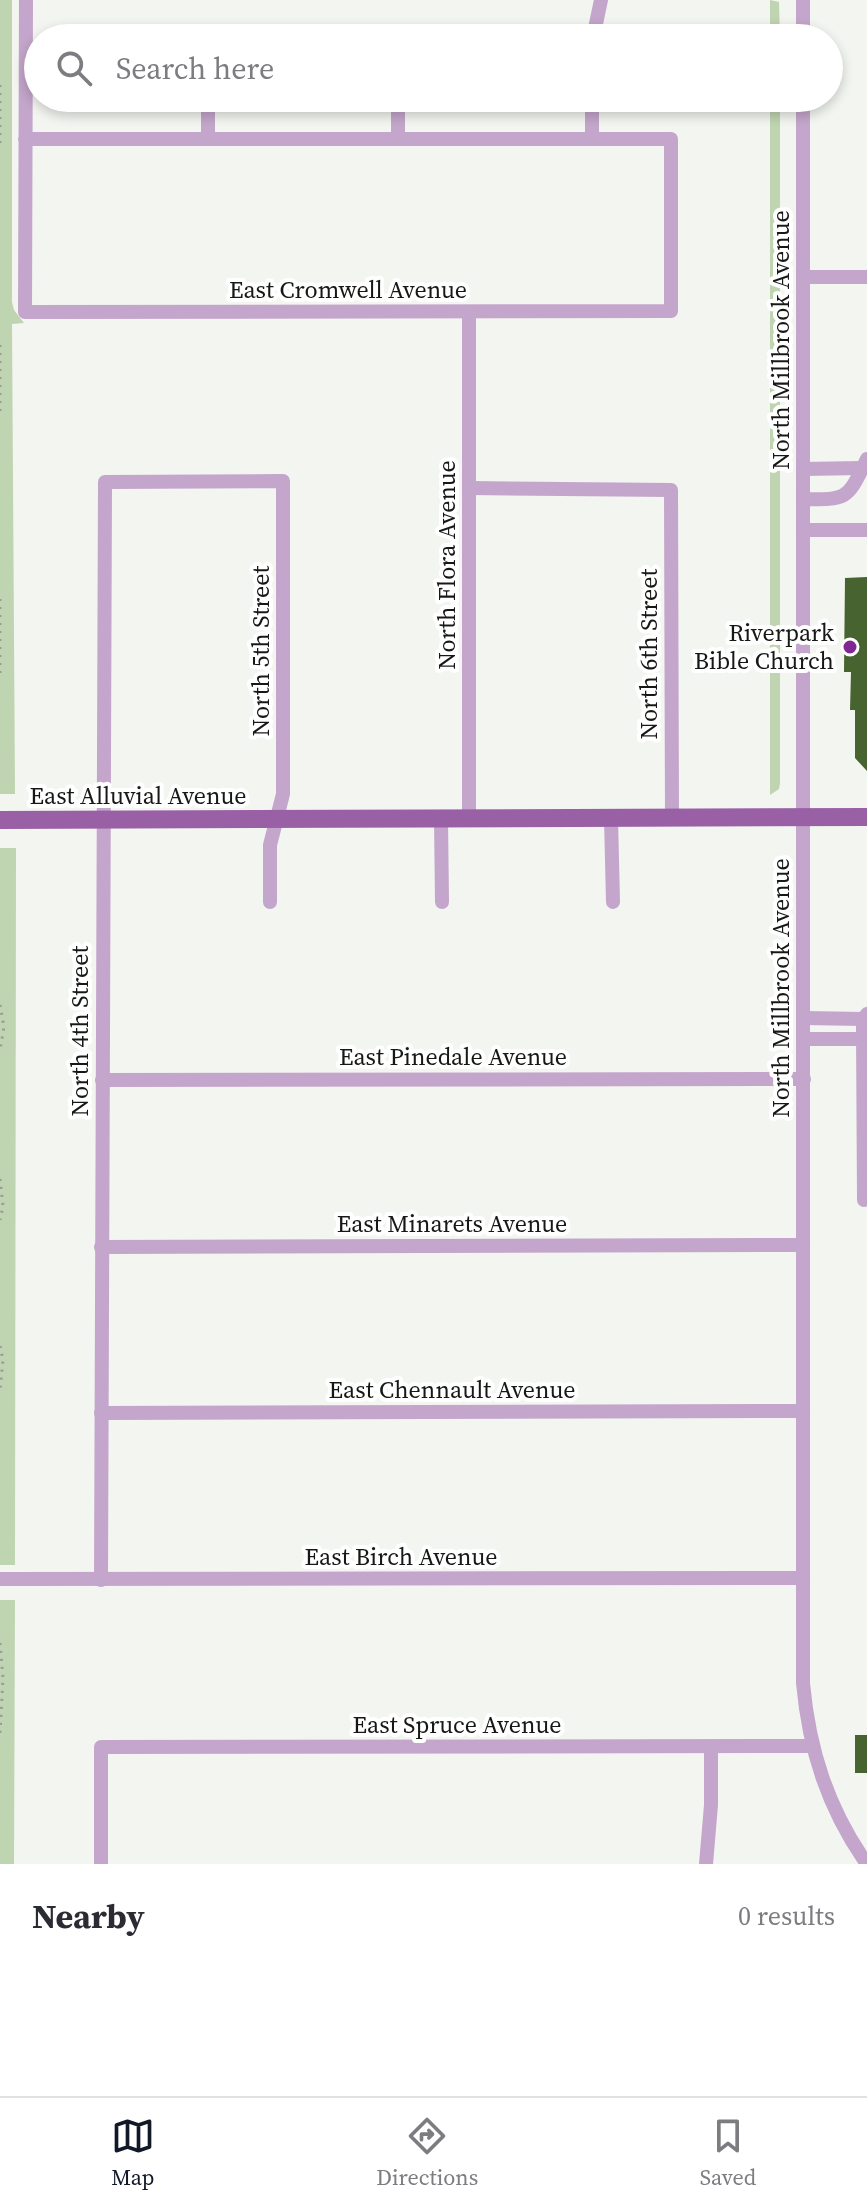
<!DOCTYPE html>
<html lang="en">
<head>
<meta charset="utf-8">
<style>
  body { margin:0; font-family:"Source Serif 4",serif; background:#f2f2f3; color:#2b2b33 }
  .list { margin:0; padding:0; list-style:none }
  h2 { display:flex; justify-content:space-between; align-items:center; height:104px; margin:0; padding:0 32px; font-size:34px }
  h2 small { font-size:26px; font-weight:400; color:#7c7c81 }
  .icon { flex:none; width:44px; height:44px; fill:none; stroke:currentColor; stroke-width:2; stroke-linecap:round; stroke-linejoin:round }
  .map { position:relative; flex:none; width:867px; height:1864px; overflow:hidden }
  .search { position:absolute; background:#fff; box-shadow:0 4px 12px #0003; left:24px; right:24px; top:24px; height:88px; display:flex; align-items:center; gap:20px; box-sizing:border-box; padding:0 28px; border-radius:44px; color:#7c7c81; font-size:30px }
  .sheet { height:232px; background:#fff }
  nav { display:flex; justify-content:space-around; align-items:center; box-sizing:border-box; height:112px; border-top:2px solid #e1e1e2; background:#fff; font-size:22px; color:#7c7c81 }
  nav a { display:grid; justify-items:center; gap:4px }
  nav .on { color:#111827 }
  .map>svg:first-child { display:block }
</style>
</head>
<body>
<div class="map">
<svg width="867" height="1864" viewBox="0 0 867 1864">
  <rect width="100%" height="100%" fill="#f2f5f0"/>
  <g fill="#bfd4b0">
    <path d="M 0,0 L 12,0 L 12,302 L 14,310 L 24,323 L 12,324 L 15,794 L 0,794 Z"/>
    <path d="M 770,0 L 779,2 L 780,38 L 770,38 Z"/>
    <path d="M 770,98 L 780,98 L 780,783 L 779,789 L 770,795 Z"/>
    <path d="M 0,848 L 16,848 L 15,1565 L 0,1565 Z"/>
    <path d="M 0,1600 L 15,1600 L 14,1864 L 0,1864 Z"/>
  </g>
  <g fill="#47632f">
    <path d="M 867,577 L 867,771 L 855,758 L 855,710 L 850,710 L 851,672 L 844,672 L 845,578 Z"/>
    <rect x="855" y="1735" width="12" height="38"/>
  </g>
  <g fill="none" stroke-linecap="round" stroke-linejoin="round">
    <g stroke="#989a97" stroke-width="3" stroke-dasharray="2 6" stroke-linecap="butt">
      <path d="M 0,85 L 0,148"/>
      <path d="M 0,345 L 0,412"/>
      <path d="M 0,599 L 0,673"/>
      <path d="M 0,1005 L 4,1027 L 0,1050"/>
      <path d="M 0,1179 L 3,1206 L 0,1220"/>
      <path d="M 0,1346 L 3,1360 L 0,1390"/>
      <path d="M 0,1643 L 3,1678 L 0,1733"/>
    </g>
    <g stroke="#c4a5cb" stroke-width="14">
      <path d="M 593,38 L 601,0"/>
      <path d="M 803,38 L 803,0"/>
      <path d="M 208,98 L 208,139"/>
      <path d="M 398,98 L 398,139"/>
      <path d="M 592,98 L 592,139"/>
      <path d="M 803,98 L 803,1683 C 809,1750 828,1809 867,1864"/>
      <path d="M 25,139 L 671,139 L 671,311 L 25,312 L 26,0"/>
      <path d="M 803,277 L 867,277"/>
      <path d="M 803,469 L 862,468"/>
      <path d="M 470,488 L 671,490 L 672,818"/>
      <path d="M 803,499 C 849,500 847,499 867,459"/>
      <path d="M 803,530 L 867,530"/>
      <path d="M 611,818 L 613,902"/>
      <path d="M 441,819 L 442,902"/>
      <path d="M 469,819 L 469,312"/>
      <path d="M 804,1018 L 863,1019 L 867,1014"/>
      <path d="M 863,1027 L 864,1200"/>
      <path d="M 804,1039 L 863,1039"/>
      <path d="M 102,1080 L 804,1079"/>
      <path d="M 101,1247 L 802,1245"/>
      <path d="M 101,1413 L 803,1411"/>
      <path d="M 0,1579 L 802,1578"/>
      <path d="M 101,1580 L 105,482 L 283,481 L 283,794 L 270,845 L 270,902"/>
      <path d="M 101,1864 L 101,1747 L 813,1746"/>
      <path d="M 706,1864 L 711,1805 L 711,1747"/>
    </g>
    <path stroke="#9960a6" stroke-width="18" d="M 0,820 L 867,817"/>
  </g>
  <circle fill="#812794" stroke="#fff" stroke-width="3" cx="850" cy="647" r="8"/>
  <g text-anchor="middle" stroke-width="8" stroke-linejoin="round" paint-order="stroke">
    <g font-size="24" fill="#161816" stroke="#fff">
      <text x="348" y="298">East Cromwell Avenue</text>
      <text transform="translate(781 340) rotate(-90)" y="8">North Millbrook Avenue</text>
      <text transform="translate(447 565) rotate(-90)" y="8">North Flora Avenue</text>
      <text transform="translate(261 651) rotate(-90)" y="8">North 5th Street</text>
      <text transform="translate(649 654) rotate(-90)" y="8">North 6th Street</text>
      <text x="138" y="804">East Alluvial Avenue</text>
      <text transform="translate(781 988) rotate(-90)" y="8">North Millbrook Avenue</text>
      <text transform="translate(80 1031) rotate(-90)" y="8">North 4th Street</text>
      <text x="453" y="1065">East Pinedale Avenue</text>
      <text x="452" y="1232">East Minarets Avenue</text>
      <text x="452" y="1398">East Chennault Avenue</text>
      <text x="401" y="1565">East Birch Avenue</text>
      <text x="457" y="1733">East Spruce Avenue</text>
    </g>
    <g font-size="24" fill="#161816" stroke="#fff" text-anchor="end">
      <text x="834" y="641">Riverpark<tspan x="834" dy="28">Bible Church</tspan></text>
    </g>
  </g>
</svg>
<div class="search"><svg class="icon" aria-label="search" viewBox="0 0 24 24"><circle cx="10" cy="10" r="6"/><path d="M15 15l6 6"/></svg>Search here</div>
</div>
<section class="sheet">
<h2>Nearby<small>0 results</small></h2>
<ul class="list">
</ul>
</section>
<nav>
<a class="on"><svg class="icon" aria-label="map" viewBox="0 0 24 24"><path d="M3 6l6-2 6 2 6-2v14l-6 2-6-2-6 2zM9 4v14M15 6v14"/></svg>Map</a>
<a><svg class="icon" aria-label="directions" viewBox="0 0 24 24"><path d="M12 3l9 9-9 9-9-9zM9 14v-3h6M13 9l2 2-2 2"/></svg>Directions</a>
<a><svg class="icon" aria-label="saved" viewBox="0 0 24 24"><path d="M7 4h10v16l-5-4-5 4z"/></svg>Saved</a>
</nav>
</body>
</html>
